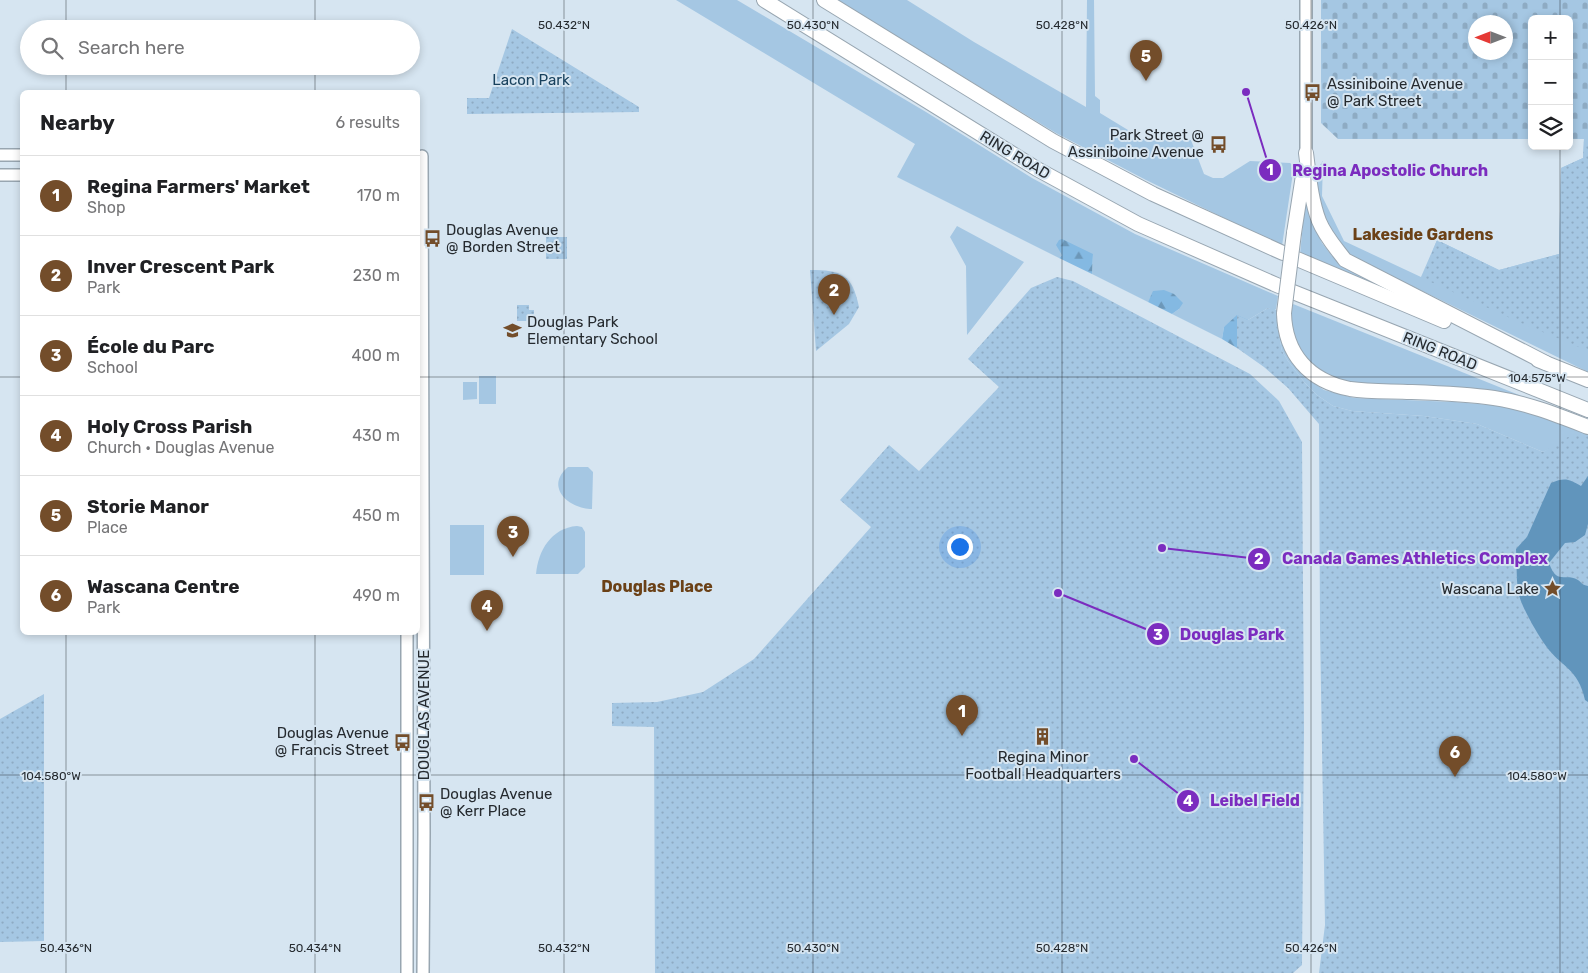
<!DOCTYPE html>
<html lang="en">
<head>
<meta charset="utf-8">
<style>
  body { margin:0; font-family:Rubik,sans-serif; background:#f6f6f6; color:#202124 }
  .controls { position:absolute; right:15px; top:15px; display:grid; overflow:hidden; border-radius:8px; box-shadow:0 2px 8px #0003 }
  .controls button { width:45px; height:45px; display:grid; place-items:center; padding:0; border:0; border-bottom:1px solid #e0e0e0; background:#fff; color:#202124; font:25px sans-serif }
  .compass { position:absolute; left:1468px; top:15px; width:45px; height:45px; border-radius:50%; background:#fff; box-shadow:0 2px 8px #0003; rotate:270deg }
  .you { position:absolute; left:959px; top:546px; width:18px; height:18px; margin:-12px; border:4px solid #fff; border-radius:50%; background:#1a73e8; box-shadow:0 0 0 8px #1a73e833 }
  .badge { display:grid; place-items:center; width:32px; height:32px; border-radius:50%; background:#734d2a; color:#fff; font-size:16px; font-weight:700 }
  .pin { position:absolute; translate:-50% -41px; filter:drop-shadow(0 1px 2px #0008) }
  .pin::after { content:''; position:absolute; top:26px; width:18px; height:15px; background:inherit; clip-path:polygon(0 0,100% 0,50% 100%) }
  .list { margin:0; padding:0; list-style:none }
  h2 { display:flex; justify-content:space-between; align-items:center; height:65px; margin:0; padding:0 20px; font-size:21px }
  h2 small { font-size:16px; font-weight:400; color:#757577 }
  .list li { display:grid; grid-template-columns:32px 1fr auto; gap:15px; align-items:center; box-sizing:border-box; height:80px; padding:0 20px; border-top:1px solid #e0e0e0 }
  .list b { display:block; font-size:19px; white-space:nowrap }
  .list p { margin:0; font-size:16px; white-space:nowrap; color:#757577 }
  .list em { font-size:16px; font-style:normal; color:#757577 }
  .icon { flex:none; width:28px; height:28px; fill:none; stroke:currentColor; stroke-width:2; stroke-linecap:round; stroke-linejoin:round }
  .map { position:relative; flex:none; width:1588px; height:973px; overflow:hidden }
  .search { position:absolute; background:#fff; box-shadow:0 2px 8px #0003; left:20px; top:20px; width:400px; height:55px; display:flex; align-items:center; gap:12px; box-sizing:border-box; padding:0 18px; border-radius:28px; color:#757577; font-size:19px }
  .panel { position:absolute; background:#fff; box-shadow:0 2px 8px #0003; left:20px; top:90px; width:400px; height:545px; border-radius:8px }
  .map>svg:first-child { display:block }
</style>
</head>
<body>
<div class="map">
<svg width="1588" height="973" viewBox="0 0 1588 973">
  <defs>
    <pattern id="forest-firs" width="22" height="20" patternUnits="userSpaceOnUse" patternTransform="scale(1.25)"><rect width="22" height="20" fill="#84b9e2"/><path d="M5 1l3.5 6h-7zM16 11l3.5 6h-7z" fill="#6c97b8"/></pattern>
    <pattern id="cemetery-stones" width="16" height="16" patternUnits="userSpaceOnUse" patternTransform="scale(1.25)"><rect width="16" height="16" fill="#a5c7e3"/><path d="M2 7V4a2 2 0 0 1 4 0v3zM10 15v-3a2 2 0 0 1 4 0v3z" fill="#8eabc3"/></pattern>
    <pattern id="park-dots" width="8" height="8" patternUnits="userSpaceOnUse" patternTransform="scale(1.25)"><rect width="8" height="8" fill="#a5c7e3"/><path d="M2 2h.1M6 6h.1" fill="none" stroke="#8eabc3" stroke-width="1.8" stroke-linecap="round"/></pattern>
  </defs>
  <rect width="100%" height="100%" fill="#d6e5f1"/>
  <g fill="#a5c7e3">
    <path d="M 676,0 L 737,0 L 926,112 L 1032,178 L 1135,234 L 1278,296 L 1276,309 L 1274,311 L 1268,308 L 1248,320 L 1224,327 L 1222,339 L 1172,314 L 1179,309 L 1154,291 L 1148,302 L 1092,274 L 1093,254 L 1062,255 L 1059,258 L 897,177 L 915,144 Z"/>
    <path d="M 837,0 L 907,0 L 974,42 L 1086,107 L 1087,0 L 1094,0 L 1095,96 L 1100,100 L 1100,113 L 1128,130 L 1129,139 L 1191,140 L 1204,174 L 1213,178 L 1223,178 L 1250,161 L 1290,163 L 1294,166 L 1282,246 L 1146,180 L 1056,133 Z"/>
    <path d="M 1584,139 L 1588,139 L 1588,372 L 1351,256 C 1346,252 1341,248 1336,243 C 1318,223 1318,195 1317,169 L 1323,161 L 1322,196 L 1344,241 L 1421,277 L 1437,240 L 1499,270 L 1559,254 L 1561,168 L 1583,158 Z"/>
    <path d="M 1306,191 L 1308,192 L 1314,226 L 1322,243 L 1332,256 L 1350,268 L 1433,309 L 1300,255 Z"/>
    <path d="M 957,226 L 1024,262 L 967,335 L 966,266 L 950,237 Z"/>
    <path d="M 1293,304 L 1519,395 L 1516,400 L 1344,384 L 1309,367 L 1293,340 L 1290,317 Z"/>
    <path d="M 1279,311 L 1280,332 L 1286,353 L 1292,363 L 1304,377 L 1324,390 L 1354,398 L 1455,402 L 1514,407 L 1588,432 L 1543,452 L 1477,424 L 1424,416 L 1352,411 L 1333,406 L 1317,395 L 1305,383 L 1288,361 L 1282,351 L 1279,335 Z"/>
    <rect x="479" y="376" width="17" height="28"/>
    <path d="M 463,382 L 477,382 L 477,399 L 463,400 Z"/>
    <path d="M 568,467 L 588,467 L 593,472 L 592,509 C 569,509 544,487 568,467 Z"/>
    <rect x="450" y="525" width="34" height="50"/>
    <path d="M 577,526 L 582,527 L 585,532 L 585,567 L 578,574 L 536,574 C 538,551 551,528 577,526 Z"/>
  </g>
  <g fill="url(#forest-firs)">
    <path d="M 1062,239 L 1093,254 L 1092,274 L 1059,258 L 1062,255 L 1056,245 L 1059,240 Z"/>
    <path d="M 1164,290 L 1174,294 L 1183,303 L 1179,309 L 1172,314 L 1148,302 L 1153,291 Z"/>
    <path d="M 1237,315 L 1248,320 L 1274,360 L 1237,348 L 1222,339 L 1224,327 Z"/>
  </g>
  <path fill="url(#cemetery-stones)" fill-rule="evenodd" d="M 1321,0 L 1588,0 L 1588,139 L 1569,139 L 1569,19 L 1532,19 L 1532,139 L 1338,139 L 1321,123 ZM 1476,22 L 1506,22 L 1506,52 L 1476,52 Z"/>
  <g fill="url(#park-dots)">
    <path d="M 512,29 L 639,107 L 639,112 L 467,114 L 467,98 L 489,98 Z"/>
    <path d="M 1584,139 L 1588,139 L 1588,351 L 1521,323 L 1422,278 L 1437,240 L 1499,270 L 1559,254 L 1561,168 L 1583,158 Z"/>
    <rect x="546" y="237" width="21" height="22"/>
    <path d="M 810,270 C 842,270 852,274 859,307 L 849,324 L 816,351 Z"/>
    <path d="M 1057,277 L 1073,281 L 1250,374 L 1279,401 L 1302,442 L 1304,730 L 1302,965 L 1293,973 L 655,973 L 654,727 L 612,726 L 612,703 L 657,702 L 703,692 L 754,659 L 871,527 L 840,500 L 889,445 L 919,471 L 999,387 L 968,359 L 1031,288 Z"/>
    <path d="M 517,305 L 529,305 L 529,310 L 534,310 L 534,314 L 528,321 L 517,321 Z"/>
    <path d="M 1268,308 L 1279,311 L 1279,335 L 1282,351 L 1288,361 L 1305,383 L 1317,395 L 1333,406 L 1352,411 L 1424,416 L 1477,424 L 1543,452 L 1568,437 L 1588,433 L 1588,973 L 1319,973 L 1325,925 L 1320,630 L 1319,424 L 1288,388 L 1264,367 L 1237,348 L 1237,315 L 1248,320 Z"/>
    <path d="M 44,694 L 44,941 L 0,942 L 0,719 Z"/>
  </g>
  <path fill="#6195bc" d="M 1588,476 L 1588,524 L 1585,535 L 1575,542 L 1565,543 L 1549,563 C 1557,586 1565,572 1578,580 C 1582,583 1582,585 1588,586 L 1588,702 L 1585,700 C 1578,668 1562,668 1546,646 C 1537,634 1520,604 1518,591 C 1516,577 1517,563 1516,549 L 1527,537 L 1551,483 C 1565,477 1569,479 1581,486 Z"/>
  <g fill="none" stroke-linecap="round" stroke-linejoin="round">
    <defs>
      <g id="secondary">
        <path d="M 1306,0 L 1306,153"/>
        <path d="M 0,155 L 22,155"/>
        <path d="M 422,156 L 424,833 L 423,973"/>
        <path d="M 0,175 L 22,175"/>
        <path d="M 407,632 L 407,973"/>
      </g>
      <g id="highway">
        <path d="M 764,0 L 1037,169 L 1138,224 L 1279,286"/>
        <path d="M 824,0 L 1053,141 L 1153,194 L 1283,253"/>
        <path d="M 1306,153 C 1309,176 1311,200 1319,221 C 1325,236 1336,248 1345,260 L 1546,363"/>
        <path d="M 1294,233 L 1304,169"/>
        <path d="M 1297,259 L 1444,321"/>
        <path d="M 1293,292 L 1588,410"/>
        <path d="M 1284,313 C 1285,354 1309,381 1350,389 C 1370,392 1391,391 1411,392 C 1438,393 1466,394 1494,398 C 1527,403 1557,415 1588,427"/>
        <path d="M 1538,360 L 1588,380"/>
      </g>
    </defs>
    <use href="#secondary" stroke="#98a6b1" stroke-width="14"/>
    <use href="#highway" stroke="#98a6b1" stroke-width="16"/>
    <use href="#secondary" stroke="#fff" stroke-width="11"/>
    <use href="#highway" stroke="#fff" stroke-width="14"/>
    <defs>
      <path id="highway-bridge" d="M 1284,313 L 1294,233"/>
    </defs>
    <use href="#highway-bridge" stroke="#98a6b1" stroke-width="16" stroke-linecap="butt"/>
    <use href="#highway-bridge" stroke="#fff" stroke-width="14"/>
  </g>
  <path fill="none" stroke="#252a2f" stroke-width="1" stroke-opacity="0.45" d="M 66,0 L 66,29M 315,0 L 315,29M 564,0 L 564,973M 813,0 L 813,973M 1062,0 L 1062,973M 1311,0 L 1311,973M 1560,0 L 1560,19M 66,66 L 66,92M 315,66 L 315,92M 1560,146 L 1560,973M 0,377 L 22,377M 418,377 L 1588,377M 66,632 L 66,973M 315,632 L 315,973M 0,775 L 1588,775"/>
  <defs>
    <symbol id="bus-bare" viewBox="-9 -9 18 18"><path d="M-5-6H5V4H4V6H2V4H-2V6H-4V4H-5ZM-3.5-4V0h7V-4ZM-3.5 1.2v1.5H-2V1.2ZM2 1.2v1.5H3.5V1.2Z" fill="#734d2a" stroke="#d6e5f1" stroke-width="2.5" paint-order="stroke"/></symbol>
    <symbol id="school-bare" viewBox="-9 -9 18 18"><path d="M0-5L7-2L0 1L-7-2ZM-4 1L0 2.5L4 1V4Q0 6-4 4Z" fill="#734d2a" stroke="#d6e5f1" stroke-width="2.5" paint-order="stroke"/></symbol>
    <symbol id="sight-bare" viewBox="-9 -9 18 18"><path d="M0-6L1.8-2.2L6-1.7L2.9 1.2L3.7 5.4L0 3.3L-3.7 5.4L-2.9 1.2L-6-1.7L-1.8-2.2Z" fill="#734d2a" stroke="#d6e5f1" stroke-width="2.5" paint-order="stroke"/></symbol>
    <symbol id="building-bare" viewBox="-9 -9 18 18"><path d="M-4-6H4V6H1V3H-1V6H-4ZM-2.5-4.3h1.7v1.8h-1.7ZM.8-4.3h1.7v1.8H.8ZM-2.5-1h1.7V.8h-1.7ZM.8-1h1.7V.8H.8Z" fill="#734d2a" stroke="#d6e5f1" stroke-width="2.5" paint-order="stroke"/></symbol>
  </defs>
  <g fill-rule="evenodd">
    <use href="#bus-bare" x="1300" y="80" width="25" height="25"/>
    <use href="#bus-bare" x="1206" y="132" width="25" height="25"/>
    <use href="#bus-bare" x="420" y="226" width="25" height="25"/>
    <use href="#school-bare" x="500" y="318" width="25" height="25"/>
    <use href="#sight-bare" x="1540" y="576" width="25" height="25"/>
    <use href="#building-bare" x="1030" y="724" width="25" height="25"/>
    <use href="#bus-bare" x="390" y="730" width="25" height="25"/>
    <use href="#bus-bare" x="414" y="790" width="25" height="25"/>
  </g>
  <g text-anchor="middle" stroke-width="4" stroke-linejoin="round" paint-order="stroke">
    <g font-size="15" fill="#18415d" stroke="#d6e5f1">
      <text x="531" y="85">Lacon Park</text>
    </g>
    <g font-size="15" fill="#252a2f" stroke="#d6e5f1" text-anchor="start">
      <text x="1327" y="89">Assiniboine Avenue<tspan x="1327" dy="17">@ Park Street</tspan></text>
      <text x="1204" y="140" text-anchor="end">Park Street @<tspan x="1204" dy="17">Assiniboine Avenue</tspan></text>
      <text x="446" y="235">Douglas Avenue<tspan x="446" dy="17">@ Borden Street</tspan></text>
      <text x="527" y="327">Douglas Park<tspan x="527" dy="17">Elementary School</tspan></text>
      <text x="1539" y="594" text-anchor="end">Wascana Lake</text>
      <text x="389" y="738" text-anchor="end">Douglas Avenue<tspan x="389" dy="17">@ Francis Street</tspan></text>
      <text x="1043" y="762" text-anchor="middle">Regina Minor<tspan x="1043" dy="17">Football Headquarters</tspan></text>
      <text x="440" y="799">Douglas Avenue<tspan x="440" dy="17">@ Kerr Place</tspan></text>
    </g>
    <g font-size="15" fill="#252a2f" stroke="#d6e5f1">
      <text transform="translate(1015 155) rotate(31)" y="5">RING ROAD</text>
      <text transform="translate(1440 351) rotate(22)" y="5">RING ROAD</text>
      <text transform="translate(424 715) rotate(-90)" y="5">DOUGLAS AVENUE</text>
    </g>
    <g font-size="16" font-weight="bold" fill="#6b4117" stroke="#d6e5f1">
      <text x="1423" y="240">Lakeside Gardens</text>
      <text x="657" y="592">Douglas Place</text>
    </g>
  </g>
  <g font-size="12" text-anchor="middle" fill="#252a2f" stroke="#d6e5f1" stroke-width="4" stroke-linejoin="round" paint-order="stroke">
    <text x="564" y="29">50.432°N</text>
    <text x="813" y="29">50.430°N</text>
    <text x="1062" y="29">50.428°N</text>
    <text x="1311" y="29">50.426°N</text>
    <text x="1537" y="382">104.575°W</text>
    <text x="1537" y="780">104.580°W</text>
    <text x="51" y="780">104.580°W</text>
    <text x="66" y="952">50.436°N</text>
    <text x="315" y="952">50.434°N</text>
    <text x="564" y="952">50.432°N</text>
    <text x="813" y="952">50.430°N</text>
    <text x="1062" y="952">50.428°N</text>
    <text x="1311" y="952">50.426°N</text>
  </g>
  <path fill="none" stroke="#7b2cbf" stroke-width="2" d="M1246 92L1270 170M1162 548L1259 559M1058 593L1158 634M1134 759L1188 801"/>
  <g fill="#7b2cbf" stroke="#d6e5f1" stroke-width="2">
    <circle cx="1246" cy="92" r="5"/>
    <circle cx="1162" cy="548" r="5"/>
    <circle cx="1058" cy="593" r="5"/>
    <circle cx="1134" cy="759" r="5"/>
    <circle cx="1270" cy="170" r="12"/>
    <circle cx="1259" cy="559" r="12"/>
    <circle cx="1158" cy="634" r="12"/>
    <circle cx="1188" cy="801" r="12"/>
  </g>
  <g font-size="15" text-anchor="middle" font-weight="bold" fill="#fff">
    <text x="1270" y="175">1</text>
    <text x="1259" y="564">2</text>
    <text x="1158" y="640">3</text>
    <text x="1188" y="806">4</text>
  </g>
  <g font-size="16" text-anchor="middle" font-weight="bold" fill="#7b2cbf" stroke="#d6e5f1" stroke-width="4" stroke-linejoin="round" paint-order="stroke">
    <text x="1390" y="176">Regina Apostolic Church</text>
    <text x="1415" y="564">Canada Games Athletics Complex</text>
    <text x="1232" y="640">Douglas Park</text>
    <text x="1255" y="806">Leibel Field</text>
  </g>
</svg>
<div class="controls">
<button>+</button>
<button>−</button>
<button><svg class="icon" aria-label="layers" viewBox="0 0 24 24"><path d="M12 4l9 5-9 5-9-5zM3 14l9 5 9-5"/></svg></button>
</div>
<svg class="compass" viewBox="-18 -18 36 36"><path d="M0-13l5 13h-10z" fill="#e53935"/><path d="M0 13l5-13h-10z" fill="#757577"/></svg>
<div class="you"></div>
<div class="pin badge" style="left:962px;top:736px">1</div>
<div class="pin badge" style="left:834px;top:315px">2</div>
<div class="pin badge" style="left:513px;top:557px">3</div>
<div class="pin badge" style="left:487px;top:631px">4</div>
<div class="pin badge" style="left:1146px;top:81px">5</div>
<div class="pin badge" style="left:1455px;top:777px">6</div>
<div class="search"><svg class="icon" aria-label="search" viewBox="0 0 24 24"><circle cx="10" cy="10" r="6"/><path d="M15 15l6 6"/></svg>Search here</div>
<section class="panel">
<h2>Nearby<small>6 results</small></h2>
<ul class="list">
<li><span class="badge">1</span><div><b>Regina Farmers' Market</b><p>Shop</p></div><em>170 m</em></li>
<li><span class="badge">2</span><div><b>Inver Crescent Park</b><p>Park</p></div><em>230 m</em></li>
<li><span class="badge">3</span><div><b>École du Parc</b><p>School</p></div><em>400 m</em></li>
<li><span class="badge">4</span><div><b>Holy Cross Parish</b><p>Church · Douglas Avenue</p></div><em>430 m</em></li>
<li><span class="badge">5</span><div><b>Storie Manor</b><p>Place</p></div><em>450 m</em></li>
<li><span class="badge">6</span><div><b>Wascana Centre</b><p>Park</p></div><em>490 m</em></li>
</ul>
</section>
</div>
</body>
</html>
